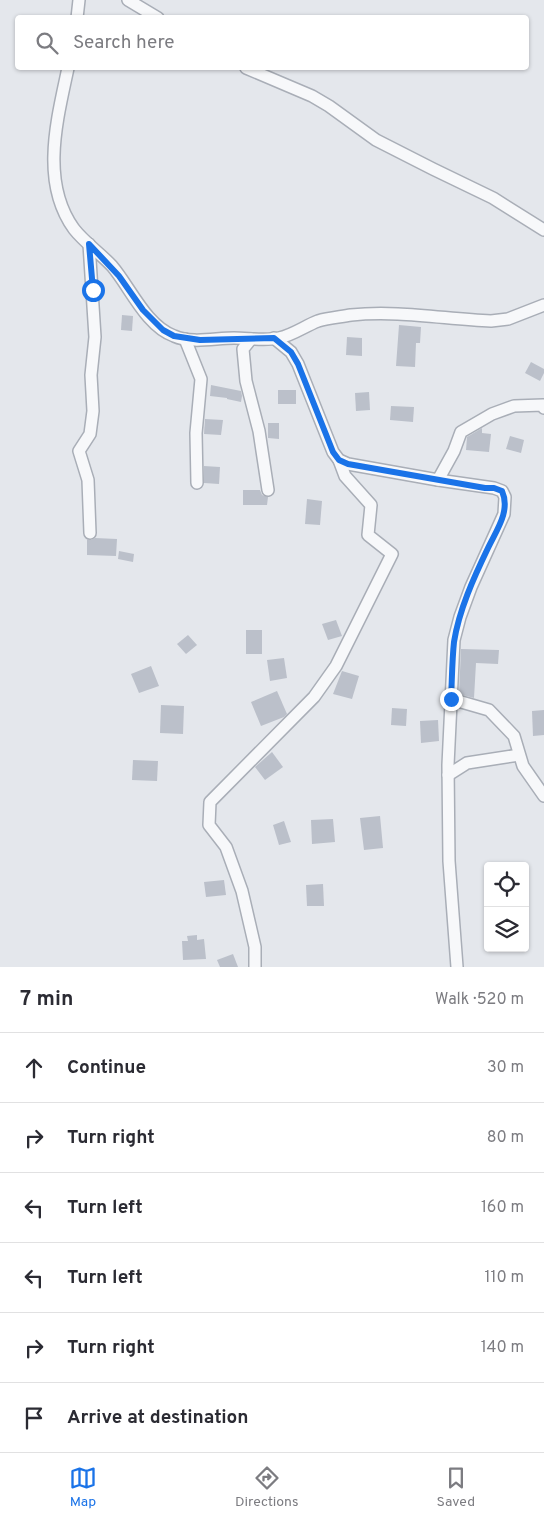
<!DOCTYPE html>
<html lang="en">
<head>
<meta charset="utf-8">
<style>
  body { margin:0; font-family:Overpass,sans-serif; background:#f2f2f3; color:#2b2b33 }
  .controls { position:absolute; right:15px; bottom:15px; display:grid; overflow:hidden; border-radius:5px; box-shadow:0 1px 4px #0004 }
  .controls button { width:45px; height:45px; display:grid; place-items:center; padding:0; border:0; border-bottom:1px solid #e1e1e2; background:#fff; color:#2b2b33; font:25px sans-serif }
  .stop { position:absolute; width:15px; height:15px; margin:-11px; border:4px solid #1a73e8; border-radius:50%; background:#fff }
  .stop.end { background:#1a73e8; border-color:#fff; box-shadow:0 1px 5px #0008 }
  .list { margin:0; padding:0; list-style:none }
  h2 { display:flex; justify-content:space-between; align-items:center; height:65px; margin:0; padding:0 20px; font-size:21px }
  h2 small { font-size:16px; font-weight:400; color:#7c7c81 }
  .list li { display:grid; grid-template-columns:32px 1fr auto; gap:15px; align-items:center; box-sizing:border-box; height:70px; padding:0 20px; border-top:1px solid #e1e1e2 }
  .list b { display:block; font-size:19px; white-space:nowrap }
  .list em { font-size:16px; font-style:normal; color:#7c7c81 }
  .icon { flex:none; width:28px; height:28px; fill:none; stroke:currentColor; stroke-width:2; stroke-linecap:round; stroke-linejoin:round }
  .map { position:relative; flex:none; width:544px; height:967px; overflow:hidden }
  .search { position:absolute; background:#fff; box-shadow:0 1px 4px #0004; left:15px; right:15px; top:15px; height:55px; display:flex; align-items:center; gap:12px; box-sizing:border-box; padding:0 18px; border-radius:5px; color:#7c7c81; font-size:19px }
  .sheet { height:485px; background:#fff }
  nav { display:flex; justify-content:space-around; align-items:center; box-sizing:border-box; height:70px; border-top:1px solid #e1e1e2; background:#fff; font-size:14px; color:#7c7c81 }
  nav a { display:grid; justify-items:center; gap:2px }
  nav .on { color:#1a73e8 }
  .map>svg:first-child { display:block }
</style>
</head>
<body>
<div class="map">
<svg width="544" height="967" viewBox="0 0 544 967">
  <rect width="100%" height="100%" fill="#e4e7ec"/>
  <g fill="#bbc0ca">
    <path d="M 122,315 L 133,316 L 132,331 L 121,330 Z"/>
    <path d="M 399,325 L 421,327 L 420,343 L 416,343 L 415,367 L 396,366 Z"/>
    <path d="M 347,337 L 362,338 L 362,356 L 346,355 Z"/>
    <path d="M 531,362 L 544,369 L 544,373 L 540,381 L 525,373 Z"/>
    <path d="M 211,385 L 241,391 L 242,396 L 241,402 L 227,399 L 227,398 L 210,396 Z"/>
    <rect x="278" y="390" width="18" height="14"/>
    <path d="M 369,392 L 370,410 L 356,411 L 355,393 Z"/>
    <path d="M 391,406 L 414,407 L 413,422 L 390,420 Z"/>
    <path d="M 205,419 L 223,420 L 221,435 L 204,434 Z"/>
    <path d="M 268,423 L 279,423 L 279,439 L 268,438 Z"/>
    <path d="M 482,428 L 482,433 L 491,434 L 489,452 L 466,450 L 467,437 Z"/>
    <path d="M 510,436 L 524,440 L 521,453 L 506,449 Z"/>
    <path d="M 204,466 L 220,467 L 219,484 L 204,483 Z"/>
    <path d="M 243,490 L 260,490 L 262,495 L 268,497 L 267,505 L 243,505 Z"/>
    <path d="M 307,499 L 322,501 L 320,525 L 305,524 Z"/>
    <path d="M 95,538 L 117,539 L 116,556 L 87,555 L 87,540 L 91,540 Z"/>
    <path d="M 119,551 L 134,554 L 133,562 L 118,559 Z"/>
    <path d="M 336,620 L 342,636 L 328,640 L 322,624 Z"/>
    <rect x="246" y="630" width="16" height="24"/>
    <path d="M 188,635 L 197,645 L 186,654 L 177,644 Z"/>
    <path d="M 461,649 L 499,650 L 498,664 L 476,663 L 474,698 L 459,694 Z"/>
    <path d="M 284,658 L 287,678 L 270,681 L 267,660 Z"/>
    <path d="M 151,666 L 159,686 L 139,693 L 131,674 Z"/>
    <path d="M 342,671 L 359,676 L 352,699 L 333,694 Z"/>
    <path d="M 277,691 L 287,714 L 284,717 L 261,726 L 251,702 Z"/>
    <path d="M 161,705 L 184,706 L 183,734 L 160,733 Z"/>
    <path d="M 392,708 L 407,709 L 406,726 L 391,725 Z"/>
    <path d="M 544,710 L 544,735 L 533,736 L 532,711 Z"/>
    <path d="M 438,720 L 439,741 L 421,743 L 420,721 Z"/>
    <path d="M 272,752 L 283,767 L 265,780 L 255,767 Z"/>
    <path d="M 133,760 L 158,761 L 157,781 L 132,780 Z"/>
    <path d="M 380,816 L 383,848 L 364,850 L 360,818 Z"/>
    <path d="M 333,819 L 335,842 L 312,844 L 311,820 Z"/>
    <path d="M 284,821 L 291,842 L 279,845 L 273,825 Z"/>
    <path d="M 224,880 L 226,895 L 206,897 L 204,882 Z"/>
    <path d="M 323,884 L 324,906 L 307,906 L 306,885 Z"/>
    <path d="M 197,935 L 197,940 L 204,939 L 206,959 L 183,960 L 182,941 L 188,941 L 187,936 Z"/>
    <path d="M 233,954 L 238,967 L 220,967 L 217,960 Z"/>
  </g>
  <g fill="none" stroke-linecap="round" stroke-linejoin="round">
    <defs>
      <g id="minor">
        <path d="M 128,0 L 158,18"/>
        <path d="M 77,18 L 79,0"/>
        <path d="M 68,68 C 57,120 40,182 74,229 C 85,243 100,253 112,266 C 130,287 146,326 174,336 C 192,344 215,338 234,338 C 249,338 264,341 279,338 C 293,335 305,326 318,321 C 328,318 340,317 351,315 C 397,310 445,319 491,321 L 508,319 L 544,305"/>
        <path d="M 246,68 L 312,96 L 329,106 L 376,140 L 433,169 L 493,198 L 544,230"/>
        <path d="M 89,244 L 95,337 L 91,375 L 93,411 L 90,434 L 79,451 L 88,480 L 90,533"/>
        <path d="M 274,338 L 291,352 L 298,364 L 333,452 L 339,460 L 348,464 L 438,480 L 494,488 L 502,491 L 505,497 L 504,514 L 471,587 L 460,617 L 454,640 L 448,765 L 449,861 L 457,967"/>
        <path d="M 185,339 L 201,379 L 196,433 L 197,483"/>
        <path d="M 251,339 L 243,349 L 246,381 L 259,431 L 268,490"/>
        <path d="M 438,480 L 454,451 L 461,432 L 492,414 L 514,406 L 543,405 L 544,408"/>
        <path d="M 451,699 L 489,710 L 514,736 L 523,766 L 544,796"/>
        <path d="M 448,775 L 467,763 L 519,755"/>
        <path d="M 255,967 L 255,947 L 242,891 L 226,847 L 209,825 L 210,802 L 314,697 L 336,666 L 392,554 L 368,535 L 371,505 L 345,476 L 339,460"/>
      </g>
    </defs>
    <use href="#minor" stroke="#a9aeb7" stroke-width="14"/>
    <use href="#minor" stroke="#f7f8fa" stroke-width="11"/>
  </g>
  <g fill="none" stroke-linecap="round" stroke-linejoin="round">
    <path stroke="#1a73e8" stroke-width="6" d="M 93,290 L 89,244 L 119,276 L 143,310 L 163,330 L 174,336 L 200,340 L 274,338 L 291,352 L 298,364 L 333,452 L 339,460 L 348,464 L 485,488 L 494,488 L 502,491 C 511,511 496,531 488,548 C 474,577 459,610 454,642 C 452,661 452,680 451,699"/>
  </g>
</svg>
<div class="controls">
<button><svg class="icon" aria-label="locate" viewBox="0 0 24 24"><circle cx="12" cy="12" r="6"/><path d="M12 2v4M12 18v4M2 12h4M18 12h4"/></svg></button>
<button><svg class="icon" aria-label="layers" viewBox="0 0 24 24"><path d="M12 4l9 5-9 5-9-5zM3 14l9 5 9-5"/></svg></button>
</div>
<div class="stop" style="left:93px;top:290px"></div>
<div class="stop end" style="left:451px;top:699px"></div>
<div class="search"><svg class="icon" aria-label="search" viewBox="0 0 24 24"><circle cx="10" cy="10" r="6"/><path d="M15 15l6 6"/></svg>Search here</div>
</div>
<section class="sheet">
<h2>7 min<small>Walk · 520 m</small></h2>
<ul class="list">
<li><svg class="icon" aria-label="ahead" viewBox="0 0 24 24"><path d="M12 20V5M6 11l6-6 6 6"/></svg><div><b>Continue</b></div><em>30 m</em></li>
<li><svg class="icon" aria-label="right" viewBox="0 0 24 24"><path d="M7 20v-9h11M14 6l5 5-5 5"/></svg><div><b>Turn right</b></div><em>80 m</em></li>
<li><svg class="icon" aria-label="left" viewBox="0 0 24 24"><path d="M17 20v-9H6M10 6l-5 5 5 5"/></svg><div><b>Turn left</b></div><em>160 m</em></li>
<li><svg class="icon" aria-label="left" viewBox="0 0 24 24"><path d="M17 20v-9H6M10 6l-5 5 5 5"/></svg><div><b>Turn left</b></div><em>110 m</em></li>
<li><svg class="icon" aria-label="right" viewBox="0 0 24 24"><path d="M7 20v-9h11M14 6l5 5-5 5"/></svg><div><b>Turn right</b></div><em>140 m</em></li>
<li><svg class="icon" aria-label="arrive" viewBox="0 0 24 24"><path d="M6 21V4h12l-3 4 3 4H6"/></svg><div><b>Arrive at destination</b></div></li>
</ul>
</section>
<nav>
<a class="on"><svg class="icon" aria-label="map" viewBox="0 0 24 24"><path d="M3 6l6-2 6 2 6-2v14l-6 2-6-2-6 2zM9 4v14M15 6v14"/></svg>Map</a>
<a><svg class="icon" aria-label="directions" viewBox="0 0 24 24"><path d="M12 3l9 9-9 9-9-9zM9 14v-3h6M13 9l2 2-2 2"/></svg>Directions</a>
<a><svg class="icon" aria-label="saved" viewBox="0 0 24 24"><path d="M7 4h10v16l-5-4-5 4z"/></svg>Saved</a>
</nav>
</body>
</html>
